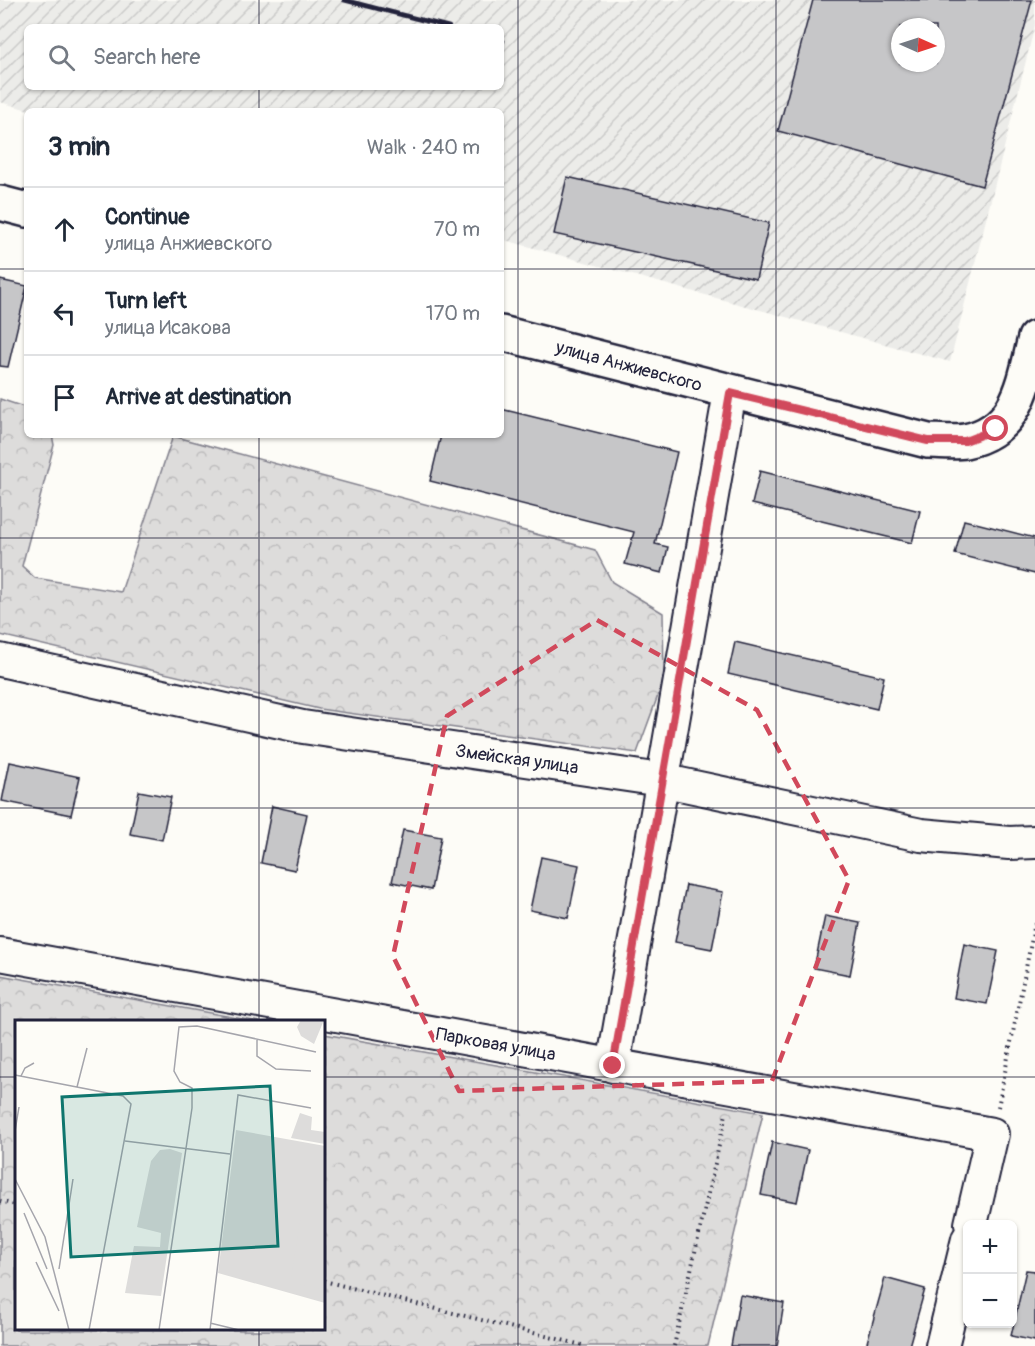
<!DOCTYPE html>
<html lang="en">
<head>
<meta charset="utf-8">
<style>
  body { margin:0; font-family:Pangolin,sans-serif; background:#f2f2f3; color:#1f2937 }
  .controls { position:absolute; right:18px; bottom:18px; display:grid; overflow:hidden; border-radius:9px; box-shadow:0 2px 4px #0004 }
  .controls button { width:54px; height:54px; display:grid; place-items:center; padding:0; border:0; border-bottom:2px solid #e0e1e3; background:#fff; color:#1f2937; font:30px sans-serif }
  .compass { position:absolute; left:891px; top:18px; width:54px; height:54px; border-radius:50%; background:#fff; box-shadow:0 2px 4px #0004; rotate:93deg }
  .stop { position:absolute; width:18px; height:18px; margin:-14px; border:4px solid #d1495b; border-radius:50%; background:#fff }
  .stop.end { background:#d1495b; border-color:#fff; box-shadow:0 2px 6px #0008 }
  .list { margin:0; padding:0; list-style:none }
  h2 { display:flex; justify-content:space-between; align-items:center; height:78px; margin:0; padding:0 24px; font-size:26px }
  h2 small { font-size:20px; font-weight:400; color:#747a83 }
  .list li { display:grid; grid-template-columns:39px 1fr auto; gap:18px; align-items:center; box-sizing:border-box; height:84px; padding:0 24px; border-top:2px solid #e0e1e3 }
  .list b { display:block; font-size:22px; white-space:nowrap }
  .list p { margin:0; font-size:20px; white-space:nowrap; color:#747a83 }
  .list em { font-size:20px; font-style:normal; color:#747a83 }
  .icon { flex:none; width:33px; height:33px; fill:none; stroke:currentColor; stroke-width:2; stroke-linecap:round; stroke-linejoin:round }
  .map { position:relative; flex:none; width:1035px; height:1346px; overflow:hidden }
  .search { position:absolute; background:#fff; box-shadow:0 2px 4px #0004; left:24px; top:24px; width:480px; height:66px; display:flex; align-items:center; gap:15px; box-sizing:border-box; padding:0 21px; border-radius:9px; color:#747a83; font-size:22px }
  .panel { position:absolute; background:#fff; box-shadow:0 2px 4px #0004; left:24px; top:108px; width:480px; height:330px; border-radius:9px }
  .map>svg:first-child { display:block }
</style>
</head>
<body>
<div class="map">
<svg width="1035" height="1346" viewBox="0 0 1035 1346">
  <defs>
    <pattern id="industrial-furrows" width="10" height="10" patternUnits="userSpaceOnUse" patternTransform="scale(1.5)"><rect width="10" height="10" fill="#ecece9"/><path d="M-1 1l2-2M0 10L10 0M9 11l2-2" fill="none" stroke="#cacac9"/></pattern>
    <pattern id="forest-crowns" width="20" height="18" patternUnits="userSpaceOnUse" patternTransform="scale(1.5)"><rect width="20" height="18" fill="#dddcdb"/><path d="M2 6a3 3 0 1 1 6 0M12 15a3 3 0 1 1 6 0" fill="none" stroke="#bdbcbd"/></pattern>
  </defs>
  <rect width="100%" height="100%" fill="#fdfcf7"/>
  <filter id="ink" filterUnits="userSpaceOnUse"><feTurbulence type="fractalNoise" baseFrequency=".0167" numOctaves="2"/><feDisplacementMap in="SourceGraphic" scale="12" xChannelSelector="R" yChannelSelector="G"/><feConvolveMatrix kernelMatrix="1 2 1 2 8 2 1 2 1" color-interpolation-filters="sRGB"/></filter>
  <g filter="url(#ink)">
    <path fill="url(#industrial-furrows)" fill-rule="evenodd" d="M 0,0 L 1035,0 L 1035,25 L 950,362 L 501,239 L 501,111 L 32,111 L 0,102 ZM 27,27 L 501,27 L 501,87 L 27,87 ZM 900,27 L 936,27 L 936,63 L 900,63 Z"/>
    <g fill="url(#forest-crowns)" stroke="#807f8b" stroke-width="1.5">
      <path d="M 0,399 L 27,408 L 27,435 L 52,435 L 54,445 L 22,566 L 35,578 L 121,592 L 173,436 L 595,550 L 612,582 L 663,613 L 664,679 L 637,753 L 319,709 L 0,635 Z"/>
      <path d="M 0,975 L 260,1022 L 16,1022 L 16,1330 L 324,1330 L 324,1034 L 763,1113 L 708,1346 L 0,1346 Z"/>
    </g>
    <g fill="#c6c6c8" stroke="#22223b" stroke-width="1.5" fill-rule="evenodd">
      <path d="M 813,0 L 1032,0 L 982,186 L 778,131 ZM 900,27 L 936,27 L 936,63 L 900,63 Z"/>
      <path d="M 567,177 L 769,223 L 756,279 L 554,234 Z"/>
      <path d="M 0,280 L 27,286 L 8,367 L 0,366 Z"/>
      <path d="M 501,409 L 677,452 L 655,544 L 668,547 L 662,573 L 625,564 L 634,532 L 430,481 L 441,435 L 501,435 Z"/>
      <path d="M 760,471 L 920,511 L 912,543 L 752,504 Z"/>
      <path d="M 964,520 L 1035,538 L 1035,574 L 955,554 Z"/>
      <path d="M 735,642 L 884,677 L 877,709 L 728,674 Z"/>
      <path d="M 10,762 L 80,777 L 71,815 L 2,801 Z"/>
      <path d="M 139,791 L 171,797 L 162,840 L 130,834 Z"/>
      <path d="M 272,806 L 307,814 L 295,870 L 261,863 Z"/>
      <path d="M 403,830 L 441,837 L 431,890 L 392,882 Z"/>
      <path d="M 541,857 L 579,865 L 568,918 L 530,910 Z"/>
      <path d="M 686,885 L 723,892 L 712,949 L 675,942 Z"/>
      <path d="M 825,916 L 860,923 L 850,975 L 814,968 Z"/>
      <path d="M 964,944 L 998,951 L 987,1004 L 954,998 Z"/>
      <path d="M 772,1142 L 808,1150 L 797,1202 L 761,1195 Z"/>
      <path d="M 1026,1270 L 1035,1271 L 1035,1341 L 1011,1336 Z"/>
      <path d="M 885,1278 L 925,1289 L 909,1346 L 866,1346 Z"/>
      <path d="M 740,1295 L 784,1303 L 777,1346 L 731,1346 Z"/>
    </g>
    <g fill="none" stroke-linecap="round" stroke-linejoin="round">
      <defs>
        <g id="minor">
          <path d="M 0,660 L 303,727 L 661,780 L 921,835 L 1009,843 L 1035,842"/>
          <path d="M 0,954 L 992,1134 L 971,1224"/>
          <path d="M 613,1066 L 730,392"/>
          <path d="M 942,1346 L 968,1239"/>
        </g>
        <g id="tertiary">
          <path d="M 0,203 L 27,210"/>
          <path d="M 501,333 L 928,441 C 940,441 954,443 965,441 C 1019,430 1024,383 1035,338"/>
        </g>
      </defs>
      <use href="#minor" stroke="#22223b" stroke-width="36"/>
      <use href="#tertiary" stroke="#22223b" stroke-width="38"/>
      <g stroke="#22223b" stroke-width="4" stroke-dasharray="1.5 4.5" stroke-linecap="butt">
        <path d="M 998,1107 L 1035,923"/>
        <path d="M 0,1201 L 16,1205"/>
        <path d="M 324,1281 L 586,1346"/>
        <path d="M 674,1346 L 726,1114"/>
      </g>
      <use href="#minor" stroke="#fdfcf7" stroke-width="32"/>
      <use href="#tertiary" stroke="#fdfcf7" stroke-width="33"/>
      <g stroke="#22223b" stroke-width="4.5">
        <path d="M 344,0 L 449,27"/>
        <path d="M 501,40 L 503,41"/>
      </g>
    </g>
  </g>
  <g fill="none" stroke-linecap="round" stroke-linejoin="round" filter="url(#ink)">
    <path stroke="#d1495b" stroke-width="8" d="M 613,1066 L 730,393 L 928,441 L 965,441 L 996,429"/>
  </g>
  <path fill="none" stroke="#d1495b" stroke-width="4.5" stroke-dasharray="12 8" stroke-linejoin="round" d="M 597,620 L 757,710 L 849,880 L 772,1081 L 459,1091 L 393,956 L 447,716 Z"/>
  <path fill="none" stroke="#22223b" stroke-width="1.5" stroke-opacity="0.55" d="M 259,0 L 259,27M 518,0 L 518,1346M 776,0 L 776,1346M 259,87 L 259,111M 0,269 L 27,269M 501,269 L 1035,269M 259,435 L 259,1022M 0,538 L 1035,538M 0,808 L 1035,808M 0,1077 L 16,1077M 324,1077 L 1035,1077M 259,1330 L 259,1346"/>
  <g text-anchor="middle" stroke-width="4.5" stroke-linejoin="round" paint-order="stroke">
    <g font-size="18" fill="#22223b" stroke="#fdfcf7">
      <text transform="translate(629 366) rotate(15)" y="6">улица Анжиевского</text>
      <text transform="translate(517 759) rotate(8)" y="6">Змейская улица</text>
      <text transform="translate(496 1044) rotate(10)" y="6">Парковая улица</text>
    </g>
  </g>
  <g transform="translate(15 1020)">
    <rect width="310" height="310" fill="#fdfcf7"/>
    <path d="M 286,0 L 309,0 L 299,24 L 286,16 L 282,7 ZM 285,93 L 297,97 L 296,110 L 310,112 L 310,124 L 276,118 ZM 221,110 L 310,126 L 310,283 L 203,253 ZM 155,129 L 167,133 L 146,276 L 110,273 L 119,226 L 145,227 L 146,213 L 122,207 L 136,141 L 145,130 Z" fill="#dddcdb"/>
    <path d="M 299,182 L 310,184 L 310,270 L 282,264 L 276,258 L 286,196 Z" fill="#dddcdb"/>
    <path fill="none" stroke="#a5a5ac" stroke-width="1.5" d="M 242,20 L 242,36 L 261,49 L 296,51M 0,55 L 108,76 L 116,84 L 74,310M 6,56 L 10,48 L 19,43M 62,67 L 72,28M 0,111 L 4,87M 110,121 L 215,134M 0,159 L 30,217 L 54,310M 9,193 L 32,249M 21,242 L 44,291M 44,249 L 58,159M 195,303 L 224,310M 144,310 L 177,88 L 177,68 L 165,62 L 159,51 L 164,7 L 182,6 L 301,32M 195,310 L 223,75 L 296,88"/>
    <path fill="#0f766e" fill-opacity="0.15" stroke="#0f766e" stroke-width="3" d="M 255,66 L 263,226 L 56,237 L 47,77 Z"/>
    <rect width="310" height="310" fill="none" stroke="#22223b" stroke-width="3"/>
  </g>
</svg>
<div class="controls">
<button>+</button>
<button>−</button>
</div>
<svg class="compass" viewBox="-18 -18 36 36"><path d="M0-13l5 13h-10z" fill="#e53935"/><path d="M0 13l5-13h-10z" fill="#747a83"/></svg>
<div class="stop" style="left:996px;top:429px"></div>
<div class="stop end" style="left:613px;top:1066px"></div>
<div class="search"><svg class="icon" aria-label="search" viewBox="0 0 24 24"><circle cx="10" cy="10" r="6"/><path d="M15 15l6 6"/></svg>Search here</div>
<section class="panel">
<h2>3 min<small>Walk · 240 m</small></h2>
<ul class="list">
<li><svg class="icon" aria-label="ahead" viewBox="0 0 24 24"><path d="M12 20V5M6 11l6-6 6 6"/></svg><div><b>Continue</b><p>улица Анжиевского</p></div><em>70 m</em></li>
<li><svg class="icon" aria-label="left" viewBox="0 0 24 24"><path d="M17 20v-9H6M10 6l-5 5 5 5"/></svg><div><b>Turn left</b><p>улица Исакова</p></div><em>170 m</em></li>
<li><svg class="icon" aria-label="arrive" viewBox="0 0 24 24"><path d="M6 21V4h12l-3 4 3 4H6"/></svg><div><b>Arrive at destination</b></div></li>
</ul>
</section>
</div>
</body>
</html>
